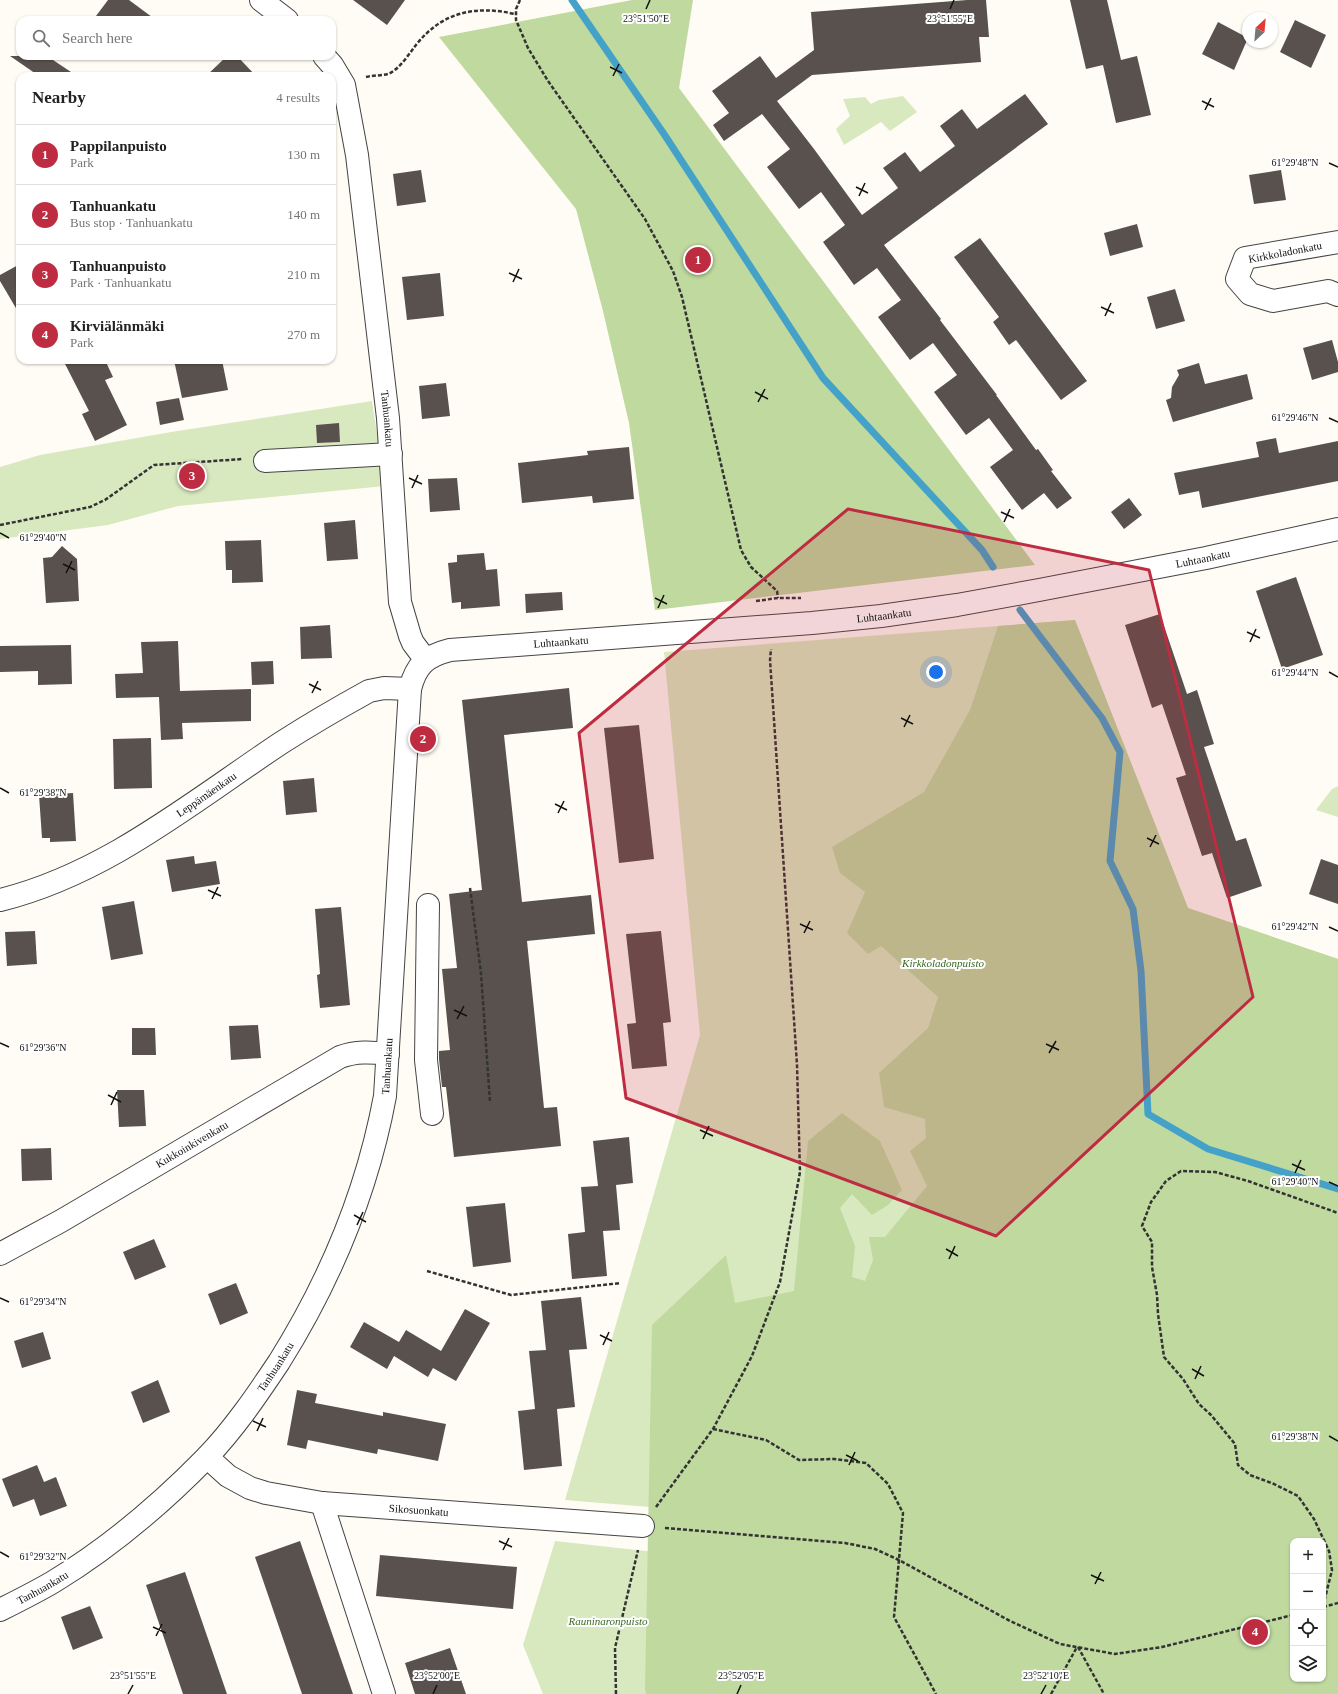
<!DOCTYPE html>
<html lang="en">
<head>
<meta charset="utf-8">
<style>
  body { margin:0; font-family:"Times New Roman",serif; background:#f6f6f6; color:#222 }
  .controls { position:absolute; right:12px; bottom:12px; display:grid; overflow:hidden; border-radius:8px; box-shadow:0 1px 3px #0004 }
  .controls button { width:36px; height:36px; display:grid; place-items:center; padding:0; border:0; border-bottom:1px solid #e0e0e0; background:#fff; color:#222; font:20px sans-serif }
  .compass { position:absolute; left:1242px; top:12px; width:36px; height:36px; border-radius:50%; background:#fff; box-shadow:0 1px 3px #0004; rotate:26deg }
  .you { position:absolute; left:936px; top:672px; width:14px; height:14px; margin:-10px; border:3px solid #fff; border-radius:50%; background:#1a73e8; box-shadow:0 0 0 6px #1a73e833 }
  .badge { display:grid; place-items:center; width:26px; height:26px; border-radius:50%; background:#be2c42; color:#fff; font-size:13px; font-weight:700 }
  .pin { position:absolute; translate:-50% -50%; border:2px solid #fff; box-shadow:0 1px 4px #0006 }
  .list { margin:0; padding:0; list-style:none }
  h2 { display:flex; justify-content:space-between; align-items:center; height:52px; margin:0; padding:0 16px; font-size:17px }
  h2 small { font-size:13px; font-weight:400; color:#767676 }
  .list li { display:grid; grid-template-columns:26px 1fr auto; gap:12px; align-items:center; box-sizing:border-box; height:60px; padding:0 16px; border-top:1px solid #e0e0e0 }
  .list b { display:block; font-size:15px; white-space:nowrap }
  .list p { margin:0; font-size:13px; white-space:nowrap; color:#767676 }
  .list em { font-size:13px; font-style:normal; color:#767676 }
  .icon { flex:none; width:22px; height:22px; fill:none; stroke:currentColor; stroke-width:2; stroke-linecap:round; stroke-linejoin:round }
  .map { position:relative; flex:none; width:1338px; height:1694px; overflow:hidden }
  .search { position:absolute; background:#fff; box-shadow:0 1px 3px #0004; left:16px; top:16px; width:320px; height:44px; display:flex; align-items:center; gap:10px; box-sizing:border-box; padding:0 14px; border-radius:12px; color:#767676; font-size:15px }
  .panel { position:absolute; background:#fff; box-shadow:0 1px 3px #0004; left:16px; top:72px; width:320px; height:292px; border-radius:12px }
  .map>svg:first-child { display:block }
</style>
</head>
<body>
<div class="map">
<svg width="1338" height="1694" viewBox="0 0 1338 1694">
  <rect width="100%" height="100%" fill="#fffcf5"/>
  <g fill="#d9e9bf">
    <path d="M 903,96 L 917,112 L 890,131 L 881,122 L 844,145 L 836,129 L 850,116 L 843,99 L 865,97 L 871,104 L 879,100 Z"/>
    <path d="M 372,401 L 385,486 L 178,506 L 108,525 L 0,539 L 0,467 L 40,455 L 171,432 Z"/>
    <path d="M 1075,620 L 1188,908 L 1338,959 L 879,1526 L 565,1500 L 700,1035 L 664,652 Z"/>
    <path d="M 1338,786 L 1338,817 L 1316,810 L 1332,789 Z"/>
    <path d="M 555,1541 L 873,1576 L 982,1694 L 543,1694 L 523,1645 Z"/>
  </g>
  <g fill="#bfd99e" fill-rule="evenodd">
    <path d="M 632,0 L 693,0 L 679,88 L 1035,565 L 655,610 L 629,423 L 603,311 L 576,209 L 439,37 Z"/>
    <path d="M 1075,620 L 1188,908 L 1338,959 L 1338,1694 L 646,1694 L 645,1689 L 652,1325 L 726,1255 L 735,1303 L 794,1291 L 808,1141 L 842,1113 L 880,1141 L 902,1190 L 888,1205 L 872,1215 L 852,1194 L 840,1208 L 855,1246 L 852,1277 L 865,1281 L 873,1260 L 869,1237 L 885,1237 L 927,1186 L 910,1151 L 926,1138 L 925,1119 L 884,1107 L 879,1073 L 928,1028 L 938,997 L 881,946 L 868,954 L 847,933 L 865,892 L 840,873 L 832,847 L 924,792 L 970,710 L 998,626 ZM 1293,1541 L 1323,1541 L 1323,1679 L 1293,1679 Z"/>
  </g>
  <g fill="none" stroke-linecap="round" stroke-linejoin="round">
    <g stroke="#44a2c9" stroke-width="7">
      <path d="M 572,0 L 664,134 L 823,378 L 982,550 L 993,567"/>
      <path d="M 1020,610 L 1102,718 L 1120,752 L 1110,861 L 1133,909 L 1141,971 L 1148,1114 L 1208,1149 L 1338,1189"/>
    </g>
  </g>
  <g fill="#59514d">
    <path d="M 108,0 L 129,0 L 156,20 L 93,20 Z"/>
    <path d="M 353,0 L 405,0 L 387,25 Z"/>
    <path d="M 967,0 L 986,0 L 989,37 L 979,37 L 981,62 L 812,75 L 777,101 L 814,149 L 862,215 L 898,188 L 883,168 L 905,152 L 920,172 L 955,146 L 940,126 L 962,109 L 977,129 L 1025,94 L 1048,124 L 884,245 L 941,319 L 940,320 L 997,395 L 996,395 L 1036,450 L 1038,449 L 1053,470 L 1051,471 L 1072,498 L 1057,509 L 1044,493 L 1022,510 L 990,467 L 1013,450 L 989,418 L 966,435 L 934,392 L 957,375 L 933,343 L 910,360 L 878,317 L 901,300 L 877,268 L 854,285 L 823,242 L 845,225 L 821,192 L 799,209 L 767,167 L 790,149 L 762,114 L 724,141 L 713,125 L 729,113 L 712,91 L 760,56 L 776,78 L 814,50 L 811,12 Z"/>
    <path d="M 1070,0 L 1107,0 L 1121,60 L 1137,56 L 1151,115 L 1116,123 L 1103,65 L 1086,69 Z"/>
    <path d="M 1295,20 L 1326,35 L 1311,68 L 1280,52 Z"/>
    <path d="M 1218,22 L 1248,38 L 1234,70 L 1202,54 Z"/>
    <path d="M 10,56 L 47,56 L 77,76 L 39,76 Z"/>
    <path d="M 227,56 L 237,56 L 256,76 L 206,76 Z"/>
    <path d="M 421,170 L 426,202 L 397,206 L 393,174 Z"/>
    <path d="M 1281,170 L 1286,200 L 1254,204 L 1249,175 Z"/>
    <path d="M 1137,224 L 1143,247 L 1110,256 L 1104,233 Z"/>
    <path d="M 980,238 L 1087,381 L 1061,400 L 1016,340 L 1009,345 L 993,322 L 999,317 L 954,257 Z"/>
    <path d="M 20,264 L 20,315 L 0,281 L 0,275 Z"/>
    <path d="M 440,273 L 444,316 L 407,320 L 402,277 Z"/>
    <path d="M 1175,289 L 1185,321 L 1156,329 L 1147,297 Z"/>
    <path d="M 1332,340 L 1338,362 L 1338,372 L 1312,380 L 1303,348 Z"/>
    <path d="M 63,360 L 105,360 L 113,377 L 105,380 L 127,425 L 95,441 L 82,414 L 89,411 Z"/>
    <path d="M 174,360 L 222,360 L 228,390 L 182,398 Z"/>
    <path d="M 1199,363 L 1205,384 L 1247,374 L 1253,399 L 1173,422 L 1166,400 L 1171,398 L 1172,387 L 1179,375 L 1177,370 Z"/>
    <path d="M 446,383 L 450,416 L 422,419 L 419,386 Z"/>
    <path d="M 179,398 L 184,420 L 160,425 L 156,402 Z"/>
    <path d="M 339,423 L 340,442 L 317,443 L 316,425 Z"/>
    <path d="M 1276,438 L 1279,453 L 1338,441 L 1338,481 L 1202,508 L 1199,491 L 1179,495 L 1174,473 L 1259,457 L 1256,442 Z"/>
    <path d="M 629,447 L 634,499 L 593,503 L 592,496 L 522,503 L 518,463 L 588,455 L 587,451 Z"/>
    <path d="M 457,478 L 460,510 L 430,512 L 428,479 Z"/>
    <path d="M 1129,498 L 1142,515 L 1124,529 L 1111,512 Z"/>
    <path d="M 355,520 L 358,559 L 327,561 L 324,523 Z"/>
    <path d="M 261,540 L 263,582 L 232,583 L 232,570 L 226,570 L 225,541 Z"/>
    <path d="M 62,546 L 77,559 L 79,601 L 46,603 L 43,558 L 52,557 Z"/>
    <path d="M 484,553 L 486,570 L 497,569 L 500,606 L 461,609 L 461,602 L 452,603 L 448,563 L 457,562 L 457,555 Z"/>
    <path d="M 1296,577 L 1323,655 L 1282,669 L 1256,591 Z"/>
    <path d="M 562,592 L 563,610 L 526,613 L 525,594 Z"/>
    <path d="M 1160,614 L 1187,694 L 1197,690 L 1214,744 L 1204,747 L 1236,841 L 1246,838 L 1262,886 L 1227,898 L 1212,853 L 1202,856 L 1176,778 L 1186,775 L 1162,704 L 1152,708 L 1125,625 Z"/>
    <path d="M 330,625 L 332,658 L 301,659 L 300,627 Z"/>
    <path d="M 178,641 L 180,691 L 251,689 L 251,721 L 182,723 L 183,739 L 161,740 L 159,697 L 116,698 L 115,674 L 143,673 L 141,642 Z"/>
    <path d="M 71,645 L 72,684 L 38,685 L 38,671 L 0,672 L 0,646 Z"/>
    <path d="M 273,661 L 274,684 L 252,685 L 251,662 Z"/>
    <path d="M 569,688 L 573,728 L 504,735 L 522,902 L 591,895 L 595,934 L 527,941 L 544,1108 L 557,1107 L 561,1146 L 454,1157 L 446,1087 L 442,1087 L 439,1059 L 439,1051 L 450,1050 L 442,969 L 457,968 L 449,894 L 482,890 L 462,700 Z"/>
    <path d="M 639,725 L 654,859 L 619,863 L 604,728 Z"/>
    <path d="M 151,738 L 152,788 L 114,789 L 113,739 Z"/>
    <path d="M 314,778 L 317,812 L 286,815 L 283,781 Z"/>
    <path d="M 73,793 L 76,841 L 50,842 L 50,838 L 42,838 L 39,795 Z"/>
    <path d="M 194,856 L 195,864 L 216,861 L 220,884 L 172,892 L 166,860 Z"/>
    <path d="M 1321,859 L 1338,865 L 1338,904 L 1309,894 Z"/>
    <path d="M 134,901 L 143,954 L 111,960 L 102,907 Z"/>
    <path d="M 341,907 L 350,1005 L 320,1008 L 317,975 L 320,974 L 315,909 Z"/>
    <path d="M 35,931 L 37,964 L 7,966 L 5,932 Z"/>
    <path d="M 661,931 L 671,1022 L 663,1023 L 667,1066 L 632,1069 L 627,1024 L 636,1023 L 626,934 Z"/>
    <path d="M 258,1025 L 261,1058 L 231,1060 L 229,1026 Z"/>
    <path d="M 132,1028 L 155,1028 L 156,1055 L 132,1055 Z"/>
    <path d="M 117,1090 L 144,1090 L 146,1126 L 119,1127 Z"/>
    <path d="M 629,1137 L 633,1183 L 616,1185 L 620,1230 L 603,1231 L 607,1276 L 572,1279 L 568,1234 L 585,1232 L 581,1187 L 598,1186 L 593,1141 Z"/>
    <path d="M 51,1148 L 52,1180 L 22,1181 L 21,1149 Z"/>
    <path d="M 505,1203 L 511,1262 L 473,1267 L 466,1207 Z"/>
    <path d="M 154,1239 L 166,1267 L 135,1280 L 123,1252 Z"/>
    <path d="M 236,1283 L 248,1313 L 220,1325 L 208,1294 Z"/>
    <path d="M 581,1297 L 587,1349 L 569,1350 L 575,1407 L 557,1409 L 562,1466 L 524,1470 L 518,1411 L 535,1409 L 529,1351 L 546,1350 L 541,1301 Z"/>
    <path d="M 465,1309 L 490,1323 L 456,1381 L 433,1368 L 428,1377 L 394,1356 L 387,1369 L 350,1347 L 364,1322 L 399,1342 L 406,1330 L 441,1351 Z"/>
    <path d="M 43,1332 L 51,1359 L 22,1368 L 14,1341 Z"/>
    <path d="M 158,1380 L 170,1412 L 143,1423 L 131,1392 Z"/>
    <path d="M 297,1390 L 317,1394 L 315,1403 L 383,1416 L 383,1412 L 446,1424 L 438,1461 L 378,1449 L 377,1454 L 308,1440 L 306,1449 L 287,1445 Z"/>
    <path d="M 37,1465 L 44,1482 L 56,1477 L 67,1506 L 40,1516 L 34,1499 L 13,1507 L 2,1479 Z"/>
    <path d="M 300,1541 L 353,1694 L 302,1694 L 255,1557 Z"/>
    <path d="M 380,1555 L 517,1567 L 513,1609 L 376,1596 Z"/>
    <path d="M 185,1572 L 227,1694 L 183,1694 L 146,1585 Z"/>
    <path d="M 90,1606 L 103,1638 L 73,1650 L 61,1617 Z"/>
    <path d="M 450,1648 L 466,1694 L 415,1694 L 405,1663 Z"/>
  </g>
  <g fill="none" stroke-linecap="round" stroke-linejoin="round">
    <defs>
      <g id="minor">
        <path d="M 261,0 L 287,20"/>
        <path id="s1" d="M 324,56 L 332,65 L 344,85 L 357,155 L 388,418 L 400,602 L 410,636 L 413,643 L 425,659"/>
        <path d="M 1338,242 L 1245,258 L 1237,279 L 1250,294 L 1273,301 L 1328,291 L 1338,295"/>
        <path d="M 265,461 L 391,454"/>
        <path id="s2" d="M 0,900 C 106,874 192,802 281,743 C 309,725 340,707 369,691 L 384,688 L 410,689"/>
        <path d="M 428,905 L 426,1060 L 432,1114"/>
        <path id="s3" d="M 0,1254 L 61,1221 L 340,1057 C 356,1051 371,1052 388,1054"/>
        <path id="s4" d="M 207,1457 L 228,1476 L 250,1488 L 266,1493 L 322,1503 L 643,1526"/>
        <path d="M 322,1503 L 384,1694"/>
        <path id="s5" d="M 0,1610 C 18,1601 36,1592 53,1582 C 109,1548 161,1504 206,1458 C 234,1429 257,1395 279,1362 C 331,1279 367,1193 385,1096 L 410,689 C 416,665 426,656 450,650 L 812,623 L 881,616 L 957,605 L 1039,590 L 1206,558 L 1338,529"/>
      </g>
    </defs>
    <use href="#minor" stroke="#444" stroke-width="24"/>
    <g stroke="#333" stroke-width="2.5" stroke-dasharray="4 2" stroke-linecap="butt">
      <path d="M 520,0 L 516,9 L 516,20 L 528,48 L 548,81 L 645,219 L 673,271 L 682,297 L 741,550 L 751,567 L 777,591 L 778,598"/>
      <path d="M 366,77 C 373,75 381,76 388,74 C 400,69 408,55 416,45 C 442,12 475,5 515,14"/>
      <path d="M 0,525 L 90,507 L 105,500 L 154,465 L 243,459"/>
      <path d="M 756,601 L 778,598 L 801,598"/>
      <path d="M 470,888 L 481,973 L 490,1102"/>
      <path d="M 427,1271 L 511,1295 L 621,1283"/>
      <path d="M 713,1429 L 766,1440 L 799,1460 L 834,1459 L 866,1463 L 888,1484 L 903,1513 L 894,1617 L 936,1694"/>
      <path d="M 656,1507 L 713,1429 L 752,1356 L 780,1282 L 800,1172 L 797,1065 L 770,660 L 771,649"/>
      <path d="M 665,1528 L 845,1543 L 875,1549 L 899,1560 L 1010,1621 L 1060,1644 L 1115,1654 L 1162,1647 L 1293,1615"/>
      <path d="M 1323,1606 L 1332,1570 L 1329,1551 L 1314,1519 L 1298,1496 L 1274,1484 L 1250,1475 L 1238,1465 L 1235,1444 L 1211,1415 L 1199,1404 L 1183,1379 L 1164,1357 L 1158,1314 L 1157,1295 L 1152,1267 L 1152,1242 L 1142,1226 L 1151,1202 L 1166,1181 L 1181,1171 L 1215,1172 L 1248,1181 L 1338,1213"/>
      <path d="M 1323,1607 L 1338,1603"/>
      <path d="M 1078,1647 L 1104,1694"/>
      <path d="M 616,1694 L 615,1648 L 638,1550"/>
      <path d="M 1051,1694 L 1077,1647"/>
    </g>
    <use href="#minor" stroke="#fff" stroke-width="22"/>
  </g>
  <path fill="#be2c42" fill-opacity="0.2" stroke="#be2c42" stroke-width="3" stroke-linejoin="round" d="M 848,509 L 1149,570 L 1253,997 L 996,1236 L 626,1098 L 579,733 Z"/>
  <path fill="none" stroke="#111" stroke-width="1.5" d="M 646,9 L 650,0M 950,9 L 954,0M 610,67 L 622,73M 613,76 L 619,64M 1202,101 L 1214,107M 1205,110 L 1211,98M 1329,163 L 1338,167M 856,187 L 868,193M 859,196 L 865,183M 509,273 L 522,279M 513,282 L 519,269M 1101,307 L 1114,313M 1105,316 L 1111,303M 755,392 L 768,399M 758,402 L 765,389M 1329,418 L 1338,422M 409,478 L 422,484M 412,488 L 418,475M 1001,512 L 1014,518M 1004,522 L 1010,509M 0,533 L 9,538M 63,564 L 75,570M 66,573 L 72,561M 655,598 L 667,604M 658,608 L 664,595M 1247,632 L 1260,638M 1250,642 L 1256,629M 1329,672 L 1338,677M 309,684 L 321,690M 312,693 L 318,681M 901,718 L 913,724M 904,727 L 910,715M 0,788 L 9,793M 555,804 L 567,810M 558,813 L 564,801M 1147,838 L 1159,844M 1150,847 L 1156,835M 208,890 L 221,896M 212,899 L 218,887M 800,924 L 813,930M 1329,927 L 1338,931M 804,933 L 810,921M 454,1010 L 467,1016M 457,1019 L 464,1006M 0,1043 L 9,1047M 1046,1044 L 1059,1050M 1049,1053 L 1056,1041M 108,1095 L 121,1102M 111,1105 L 117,1092M 700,1130 L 713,1136M 703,1139 L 709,1126M 1292,1164 L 1305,1170M 1295,1173 L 1301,1160M 1329,1182 L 1338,1186M 354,1215 L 366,1222M 357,1225 L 363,1212M 946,1249 L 958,1256M 949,1259 L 955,1246M 0,1298 L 9,1302M 600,1335 L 612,1341M 603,1345 L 609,1332M 1192,1369 L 1204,1376M 1195,1379 L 1201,1366M 253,1421 L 266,1427M 257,1431 L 263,1418M 1329,1436 L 1338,1441M 846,1455 L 858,1461M 849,1465 L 855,1452M 499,1541 L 512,1547M 503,1550 L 509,1538M 0,1552 L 9,1557M 1091,1575 L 1104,1581M 1095,1584 L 1101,1572M 153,1627 L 166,1633M 156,1636 L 162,1624M 128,1694 L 133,1685M 433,1694 L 437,1685M 737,1694 L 741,1685M 1041,1694 L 1046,1685"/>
  <g text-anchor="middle" stroke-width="4" stroke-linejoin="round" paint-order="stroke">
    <g font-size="11" fill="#111" stroke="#fff">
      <text transform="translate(1285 252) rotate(-11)" y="4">Kirkkoladonkatu</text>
      <text dy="4" stroke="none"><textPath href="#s1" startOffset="372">Tanhuankatu</textPath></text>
      <text dy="4" stroke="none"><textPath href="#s5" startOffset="1893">Luhtaankatu</textPath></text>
      <text dy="4" stroke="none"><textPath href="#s5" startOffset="1569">Luhtaankatu</textPath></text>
      <text dy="4" stroke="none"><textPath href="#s5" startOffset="1245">Luhtaankatu</textPath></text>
      <text dy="4" stroke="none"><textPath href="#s2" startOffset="233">Leppämäenkatu</textPath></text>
      <text dy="4" stroke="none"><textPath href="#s5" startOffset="696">Tanhuankatu</textPath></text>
      <text dy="4" stroke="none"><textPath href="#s3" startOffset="221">Kukkoinkivenkatu</textPath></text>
      <text dy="4" stroke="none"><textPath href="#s5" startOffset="372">Tanhuankatu</textPath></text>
      <text dy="4" stroke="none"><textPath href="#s4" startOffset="224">Sikosuonkatu</textPath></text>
      <text dy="4" stroke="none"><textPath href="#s5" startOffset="48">Tanhuankatu</textPath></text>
    </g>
    <g font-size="11" font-style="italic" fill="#386822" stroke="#fff">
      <text x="943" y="967">Kirkkoladonpuisto</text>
      <text x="608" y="1625">Rauninaronpuisto</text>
    </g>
  </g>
  <g font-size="10" text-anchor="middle" fill="#111" stroke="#fff" stroke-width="4" stroke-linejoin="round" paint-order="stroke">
    <text x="646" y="22">23°51'50"E</text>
    <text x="950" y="22">23°51'55"E</text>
    <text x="1295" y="166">61°29'48"N</text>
    <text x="1295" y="421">61°29'46"N</text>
    <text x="43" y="541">61°29'40"N</text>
    <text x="1295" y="676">61°29'44"N</text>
    <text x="43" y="796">61°29'38"N</text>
    <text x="1295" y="930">61°29'42"N</text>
    <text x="43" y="1051">61°29'36"N</text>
    <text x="1295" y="1185">61°29'40"N</text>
    <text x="43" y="1305">61°29'34"N</text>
    <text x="1295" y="1440">61°29'38"N</text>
    <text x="43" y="1560">61°29'32"N</text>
    <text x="133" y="1679">23°51'55"E</text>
    <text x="437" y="1679">23°52'00"E</text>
    <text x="741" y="1679">23°52'05"E</text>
    <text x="1046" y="1679">23°52'10"E</text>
  </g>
</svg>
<div class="controls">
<button>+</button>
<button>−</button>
<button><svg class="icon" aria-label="locate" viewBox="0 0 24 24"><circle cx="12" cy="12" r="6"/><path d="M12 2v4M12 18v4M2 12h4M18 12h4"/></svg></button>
<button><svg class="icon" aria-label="layers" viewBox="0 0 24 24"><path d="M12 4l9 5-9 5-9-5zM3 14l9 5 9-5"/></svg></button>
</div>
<svg class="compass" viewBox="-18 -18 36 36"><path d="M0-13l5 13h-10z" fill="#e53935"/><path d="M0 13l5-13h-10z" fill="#767676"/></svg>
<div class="you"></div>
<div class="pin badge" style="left:698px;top:260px">1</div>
<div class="pin badge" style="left:423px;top:739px">2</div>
<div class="pin badge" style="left:192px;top:476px">3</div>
<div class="pin badge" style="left:1255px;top:1632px">4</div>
<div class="search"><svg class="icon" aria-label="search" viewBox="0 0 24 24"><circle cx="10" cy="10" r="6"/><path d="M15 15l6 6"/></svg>Search here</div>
<section class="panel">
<h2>Nearby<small>4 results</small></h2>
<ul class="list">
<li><span class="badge">1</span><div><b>Pappilanpuisto</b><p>Park</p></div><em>130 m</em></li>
<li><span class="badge">2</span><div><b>Tanhuankatu</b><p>Bus stop · Tanhuankatu</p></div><em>140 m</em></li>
<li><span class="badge">3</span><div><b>Tanhuanpuisto</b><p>Park · Tanhuankatu</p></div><em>210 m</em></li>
<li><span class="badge">4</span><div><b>Kirviälänmäki</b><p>Park</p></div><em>270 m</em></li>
</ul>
</section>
</div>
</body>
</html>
